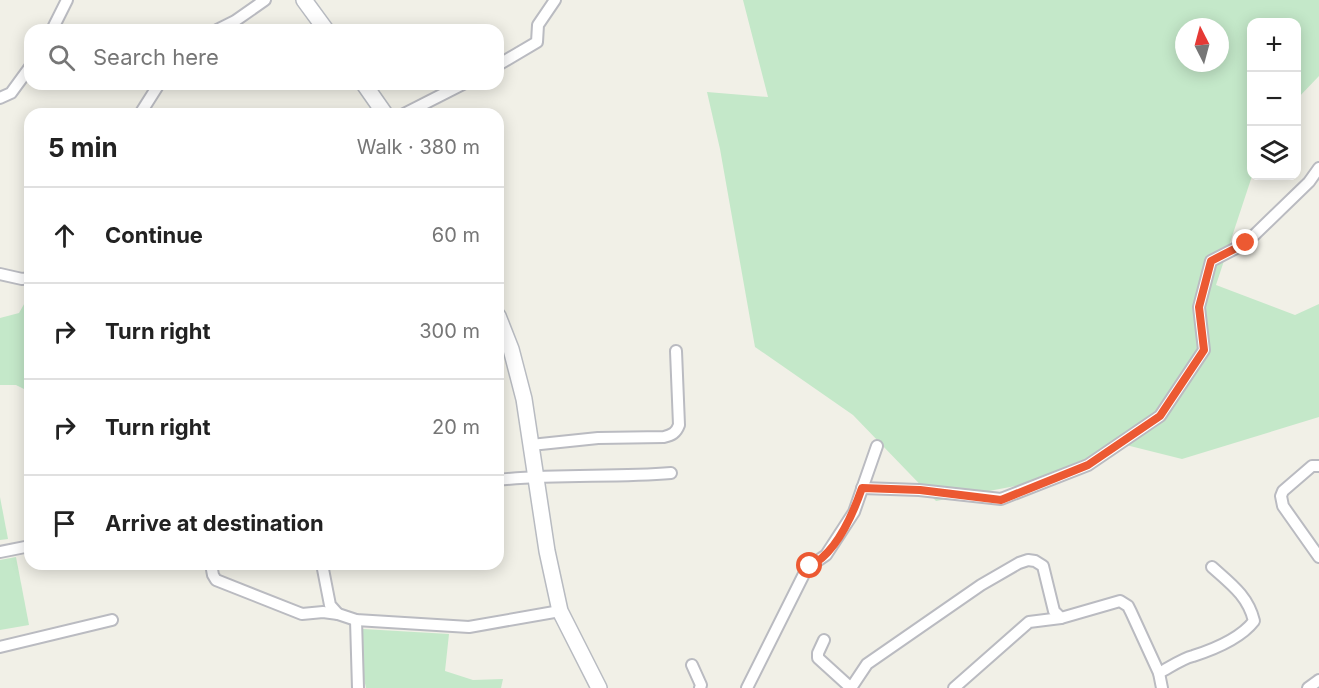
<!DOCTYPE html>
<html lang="en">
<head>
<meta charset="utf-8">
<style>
  body { margin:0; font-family:Inter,sans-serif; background:#f2f2f2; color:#222 }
  .controls { position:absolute; right:18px; top:18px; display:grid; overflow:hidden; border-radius:12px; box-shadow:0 3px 15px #0003 }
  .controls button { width:54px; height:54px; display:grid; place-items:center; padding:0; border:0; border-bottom:2px solid #e0e0e0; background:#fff; color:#222; font:30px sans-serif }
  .compass { position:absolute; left:1175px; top:18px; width:54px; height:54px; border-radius:50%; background:#fff; box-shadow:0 3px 15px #0003; rotate:354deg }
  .stop { position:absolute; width:18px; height:18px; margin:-14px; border:4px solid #ec5932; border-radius:50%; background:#fff }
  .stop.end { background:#ec5932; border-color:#fff; box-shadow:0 2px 6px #0008 }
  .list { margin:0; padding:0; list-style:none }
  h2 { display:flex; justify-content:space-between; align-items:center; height:78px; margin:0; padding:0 24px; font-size:26px }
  h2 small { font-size:20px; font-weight:400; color:#767676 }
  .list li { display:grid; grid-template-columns:39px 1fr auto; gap:18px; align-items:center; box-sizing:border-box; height:96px; padding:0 24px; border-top:2px solid #e0e0e0 }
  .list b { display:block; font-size:22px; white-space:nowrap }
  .list em { font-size:20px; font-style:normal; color:#767676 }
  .icon { flex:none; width:33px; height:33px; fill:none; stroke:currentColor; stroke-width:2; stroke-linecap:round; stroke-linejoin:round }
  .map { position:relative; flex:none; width:1319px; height:688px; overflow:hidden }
  .search { position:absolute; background:#fff; box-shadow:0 3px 15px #0003; left:24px; top:24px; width:480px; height:66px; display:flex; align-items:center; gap:15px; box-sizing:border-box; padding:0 21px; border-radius:18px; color:#767676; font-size:22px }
  .panel { position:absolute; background:#fff; box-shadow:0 3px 15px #0003; left:24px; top:108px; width:480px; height:462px; border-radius:18px }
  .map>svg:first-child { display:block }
</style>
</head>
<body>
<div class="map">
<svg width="1319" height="688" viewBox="0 0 1319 688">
  <rect width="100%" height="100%" fill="#f1f0e7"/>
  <g fill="#c4e8c9" fill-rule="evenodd">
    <path d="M 743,0 L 1319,0 L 1319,76 L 1297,99 L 1296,22 L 1252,22 L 1252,176 L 1216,285 L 1295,315 L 1319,304 L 1319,417 L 1182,459 L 1122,444 L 1021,485 L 936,501 L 853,415 L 755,347 L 720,149 L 707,92 L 768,97 ZM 1184,27 L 1220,27 L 1220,63 L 1184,63 Z"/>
    <path d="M 27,299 L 30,301 L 30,392 L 16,385 L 0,385 L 0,318 L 19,313 Z"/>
    <path d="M 0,497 L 8,539 L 0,540 Z"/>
    <path d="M 16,557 L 29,625 L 0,630 L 0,560 Z"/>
    <path d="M 363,629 L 449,634 L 445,671 L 473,680 L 503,679 L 501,688 L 366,688 L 363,674 Z"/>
  </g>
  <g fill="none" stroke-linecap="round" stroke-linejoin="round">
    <defs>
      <g id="street">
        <path d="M 52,30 L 67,0"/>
        <path d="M 217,30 L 235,21 L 265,0"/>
        <path d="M 498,65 L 537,42 L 538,25 L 555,0"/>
        <path d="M 0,98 L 11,93 L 30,67"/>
        <path d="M 140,114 L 159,84"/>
        <path d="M 404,114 L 463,84"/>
        <path d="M 0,274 L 22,279 L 30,278"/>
        <path d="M 531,445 L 598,438 L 664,437 C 672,435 676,433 679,425 L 676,351"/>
        <path d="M 1319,466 L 1312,466 L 1283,491 L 1281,496 L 1283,506 L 1319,557"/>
        <path d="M 498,480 C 556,473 613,478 671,473"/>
        <path d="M 862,488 L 919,490 L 1001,499 L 1088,465 L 1160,416 L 1204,350 L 1199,307 L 1211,261 L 1246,243 L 1309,182 L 1319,168"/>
        <path d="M 0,552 L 30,546"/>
        <path d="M 211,564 L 213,575 L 216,580 L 302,614 L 323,612 L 338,614"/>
        <path d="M 322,564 L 330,605 L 338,614 L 356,620 L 469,627 L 560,611"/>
        <path d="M 356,620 L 358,688"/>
        <path d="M 824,640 L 818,653 L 818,658 L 851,688"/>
        <path d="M 0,647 L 112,620"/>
        <path d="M 692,665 L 701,685 L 700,688"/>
        <path d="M 1159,673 C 1169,668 1181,659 1193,656 C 1215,649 1240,639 1254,621 C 1248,596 1231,584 1212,567"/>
        <path d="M 747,688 L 805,572 L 810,566 L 826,555 L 854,512 L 877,446"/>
        <path d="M 851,688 L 867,664 L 981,585 L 1019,563 L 1028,560 L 1035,561 L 1043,566 L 1054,611 L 1061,618"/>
        <path d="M 954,688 L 1029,622 L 1061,618 L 1120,601 L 1128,606 L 1131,612 L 1159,673 L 1162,688"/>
        <path d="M 1308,688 L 1319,680"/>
      </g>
      <g id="secondary">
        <path d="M 304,0 L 326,30"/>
        <path d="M 364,84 L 385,114"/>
        <path d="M 498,316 L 511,349 L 524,399 L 547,551 L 560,611 L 599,688"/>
      </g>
    </defs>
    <use href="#street" stroke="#babbc1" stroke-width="14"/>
    <use href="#secondary" stroke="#b8bbc1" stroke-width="18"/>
    <use href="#street" stroke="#fff" stroke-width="10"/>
    <use href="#secondary" stroke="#fff" stroke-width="15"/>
  </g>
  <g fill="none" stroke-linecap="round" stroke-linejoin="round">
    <path stroke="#ec5932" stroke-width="8" d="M 810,566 C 836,553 853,514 862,488 L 920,490 L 1001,500 L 1088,465 L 1160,416 L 1204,350 L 1199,307 L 1211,261 L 1246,243"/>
  </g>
</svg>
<div class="controls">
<button>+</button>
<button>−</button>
<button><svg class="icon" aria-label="layers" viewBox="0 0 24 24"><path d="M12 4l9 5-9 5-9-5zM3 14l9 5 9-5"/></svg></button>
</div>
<svg class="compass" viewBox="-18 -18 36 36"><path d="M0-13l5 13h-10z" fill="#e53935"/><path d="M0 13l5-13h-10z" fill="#767676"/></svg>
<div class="stop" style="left:810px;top:566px"></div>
<div class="stop end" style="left:1246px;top:243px"></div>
<div class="search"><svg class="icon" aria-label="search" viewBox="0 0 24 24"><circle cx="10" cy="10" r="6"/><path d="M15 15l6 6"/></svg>Search here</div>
<section class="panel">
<h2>5 min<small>Walk · 380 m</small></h2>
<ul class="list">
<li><svg class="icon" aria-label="ahead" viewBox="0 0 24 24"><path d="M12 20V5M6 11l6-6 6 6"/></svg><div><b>Continue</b></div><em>60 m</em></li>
<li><svg class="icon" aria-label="right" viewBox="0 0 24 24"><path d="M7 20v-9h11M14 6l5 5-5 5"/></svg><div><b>Turn right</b></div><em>300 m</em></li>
<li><svg class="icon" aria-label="right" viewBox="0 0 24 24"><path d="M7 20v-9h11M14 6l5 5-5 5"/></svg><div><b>Turn right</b></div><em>20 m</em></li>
<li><svg class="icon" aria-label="arrive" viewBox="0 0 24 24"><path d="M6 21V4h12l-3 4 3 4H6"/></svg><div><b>Arrive at destination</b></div></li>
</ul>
</section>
</div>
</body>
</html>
